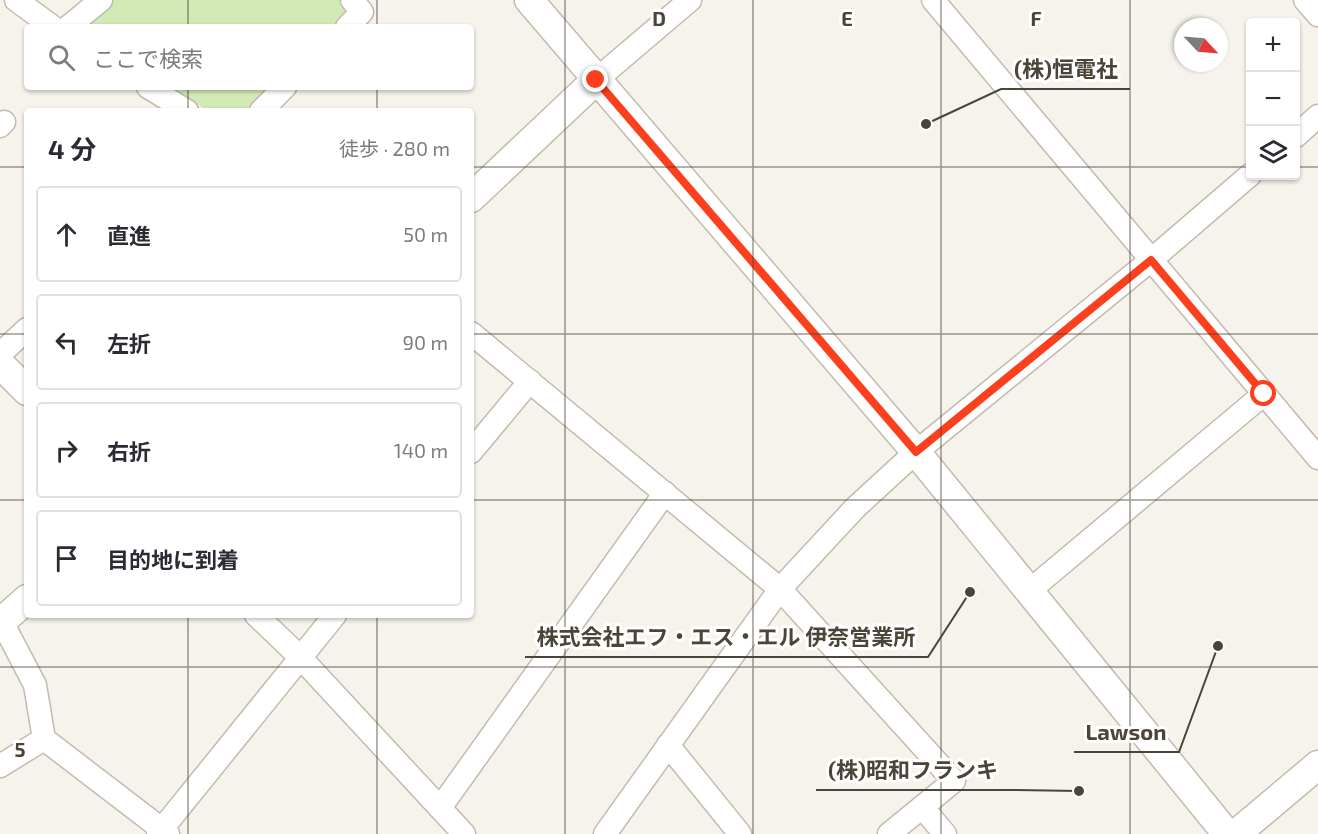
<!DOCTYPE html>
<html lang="ja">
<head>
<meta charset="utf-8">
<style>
  body { margin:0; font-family:"Exo 2","Noto Sans JP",sans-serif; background:#f2f2f3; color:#2b2b33 }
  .controls { position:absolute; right:18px; top:18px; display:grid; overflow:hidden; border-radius:6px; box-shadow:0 2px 4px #0004 }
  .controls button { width:54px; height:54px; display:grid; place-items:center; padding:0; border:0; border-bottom:2px solid #e1e1e2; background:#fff; color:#2b2b33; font:30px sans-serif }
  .compass { position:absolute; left:1174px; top:18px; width:54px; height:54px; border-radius:50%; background:#fff; box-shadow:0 2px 4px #0004; rotate:116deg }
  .stop { position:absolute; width:18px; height:18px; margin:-14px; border:4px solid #fc3f1d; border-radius:50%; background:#fff }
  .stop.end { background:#fc3f1d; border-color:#fff; box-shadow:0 2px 6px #0008 }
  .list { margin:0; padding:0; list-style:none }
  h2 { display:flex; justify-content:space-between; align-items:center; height:78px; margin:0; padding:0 24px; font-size:26px }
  h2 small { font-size:20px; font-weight:400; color:#7c7c81 }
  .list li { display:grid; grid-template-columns:39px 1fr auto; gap:18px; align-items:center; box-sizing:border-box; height:96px; margin:0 12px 12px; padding:0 12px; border:2px solid #e1e1e2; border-radius:6px }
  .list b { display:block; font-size:22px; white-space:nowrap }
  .list em { font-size:20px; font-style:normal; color:#7c7c81 }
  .icon { flex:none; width:33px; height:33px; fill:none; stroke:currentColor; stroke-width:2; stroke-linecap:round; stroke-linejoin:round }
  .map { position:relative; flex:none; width:1318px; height:834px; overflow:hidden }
  .search { position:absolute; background:#fff; box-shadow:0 2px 4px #0004; left:24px; top:24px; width:450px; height:66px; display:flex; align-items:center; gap:15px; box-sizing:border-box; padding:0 21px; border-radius:6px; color:#7c7c81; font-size:22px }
  .panel { position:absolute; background:#fff; box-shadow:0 2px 4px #0004; left:24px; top:108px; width:450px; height:510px; border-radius:6px }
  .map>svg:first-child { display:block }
</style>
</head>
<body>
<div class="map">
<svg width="1318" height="834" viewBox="0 0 1318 834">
  <rect width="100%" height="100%" fill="#f6f3ec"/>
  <g fill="#d2eab5">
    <path d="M 111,0 L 341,0 L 347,7 L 346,20 L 339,27 L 86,27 L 85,22 Z"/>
    <path d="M 171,87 L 272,87 L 245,111 L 208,111 Z"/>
  </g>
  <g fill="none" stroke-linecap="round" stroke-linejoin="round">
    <defs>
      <g id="minor">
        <path d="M 16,0 L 53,27"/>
        <path d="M 933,0 L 1318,458"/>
        <path d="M 1305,0 L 1318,15"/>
        <path d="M 68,27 L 101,0"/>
        <path d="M 347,27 L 362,12 L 352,0"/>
        <path d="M 596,80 L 690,0"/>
        <path d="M 148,87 L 187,111"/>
        <path d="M 261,111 L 285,87"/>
        <path d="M 0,126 L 4,122"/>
        <path d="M 1296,136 L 1318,116"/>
        <path d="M 471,333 L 780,589 L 954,781 L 889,834"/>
        <path d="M 0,354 L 27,329"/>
        <path d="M 471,452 L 530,381"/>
        <path d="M 1029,591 L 1264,394"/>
        <path d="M 256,615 L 300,657 L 464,834"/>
        <path d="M 0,618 L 35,685 L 44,739 L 168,834"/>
        <path d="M 668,745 L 740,834"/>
        <path d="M 0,766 L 44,739"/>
        <path d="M 922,807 L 945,834"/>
        <path d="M 440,808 L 665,493"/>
        <path d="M 158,834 L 335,615"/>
        <path d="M 605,834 L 780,589 L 855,508 L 916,452 L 1151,260 L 1250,175"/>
      </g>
      <g id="tertiary">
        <path d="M 529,0 L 916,452 L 1227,834"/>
        <path d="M 471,198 L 596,80"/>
        <path d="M 0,364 L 27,391"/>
        <path d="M 0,623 L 27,599"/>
        <path d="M 1236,834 L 1318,765"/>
      </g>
    </defs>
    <use href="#minor" stroke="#c2bbae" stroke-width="25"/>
    <use href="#tertiary" stroke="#c2bbae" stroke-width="31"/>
    <use href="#minor" stroke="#fff" stroke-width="22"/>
    <use href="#tertiary" stroke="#fff" stroke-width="28"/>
  </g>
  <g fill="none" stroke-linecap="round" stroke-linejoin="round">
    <path stroke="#fc3f1d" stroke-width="8" d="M 596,80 L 916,452 L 1151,260 L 1264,394"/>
  </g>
  <path fill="none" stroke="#4b4439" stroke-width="1.5" stroke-opacity="0.55" d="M 188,0 L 188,27M 377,0 L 377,27M 565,0 L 565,834M 753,0 L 753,834M 941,0 L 941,834M 1130,0 L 1130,834M 188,87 L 188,111M 377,87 L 377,111M 0,167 L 27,167M 471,167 L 1250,167M 1296,167 L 1318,167M 0,334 L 27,334M 471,334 L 1318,334M 0,500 L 27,500M 471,500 L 1318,500M 188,615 L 188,834M 377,615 L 377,834M 0,667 L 1318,667"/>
  <g font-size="20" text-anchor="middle" font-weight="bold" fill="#4b4439" stroke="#fff" stroke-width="6" stroke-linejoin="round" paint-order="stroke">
    <text x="659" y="26">D</text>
    <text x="847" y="26">E</text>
    <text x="1036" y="26">F</text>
    <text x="20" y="757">5</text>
  </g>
  <path fill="none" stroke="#4b4439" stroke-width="2" d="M926 124L1001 89H1130M970 592L928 657H525M1218 646L1179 752H1074M1079 791L1010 790H816"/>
  <g fill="#4b4439" stroke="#fff" stroke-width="2">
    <circle cx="926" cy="124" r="6"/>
    <circle cx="970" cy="592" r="6"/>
    <circle cx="1218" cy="646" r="6"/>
    <circle cx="1079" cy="791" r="6"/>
  </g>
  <g font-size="22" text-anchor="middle" font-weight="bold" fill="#4b4439" stroke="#fff" stroke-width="6" stroke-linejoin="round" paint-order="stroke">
    <text x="1066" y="77">(株)恒電社</text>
    <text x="726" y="645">株式会社エフ・エス・エル 伊奈営業所</text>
    <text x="1126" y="740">Lawson</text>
    <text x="913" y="778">(株)昭和フランキ</text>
  </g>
</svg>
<div class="controls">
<button>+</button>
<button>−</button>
<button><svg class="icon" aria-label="layers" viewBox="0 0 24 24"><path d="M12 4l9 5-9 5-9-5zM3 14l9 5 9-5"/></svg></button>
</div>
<svg class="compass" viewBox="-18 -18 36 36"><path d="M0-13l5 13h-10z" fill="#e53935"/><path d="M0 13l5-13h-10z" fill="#7c7c81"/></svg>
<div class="stop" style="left:1264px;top:394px"></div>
<div class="stop end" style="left:596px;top:80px"></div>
<div class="search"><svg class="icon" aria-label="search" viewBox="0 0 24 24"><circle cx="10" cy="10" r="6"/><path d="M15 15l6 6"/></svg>ここで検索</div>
<section class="panel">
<h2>4 分<small>徒歩 · 280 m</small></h2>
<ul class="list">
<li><svg class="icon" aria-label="ahead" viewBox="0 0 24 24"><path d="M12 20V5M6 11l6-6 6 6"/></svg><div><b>直進</b></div><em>50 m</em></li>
<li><svg class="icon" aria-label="left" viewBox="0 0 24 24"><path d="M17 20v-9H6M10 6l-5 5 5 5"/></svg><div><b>左折</b></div><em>90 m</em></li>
<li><svg class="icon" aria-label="right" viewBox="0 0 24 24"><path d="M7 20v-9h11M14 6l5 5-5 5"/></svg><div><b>右折</b></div><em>140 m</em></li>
<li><svg class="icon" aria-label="arrive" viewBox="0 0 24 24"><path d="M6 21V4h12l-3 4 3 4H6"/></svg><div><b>目的地に到着</b></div></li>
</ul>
</section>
</div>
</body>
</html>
